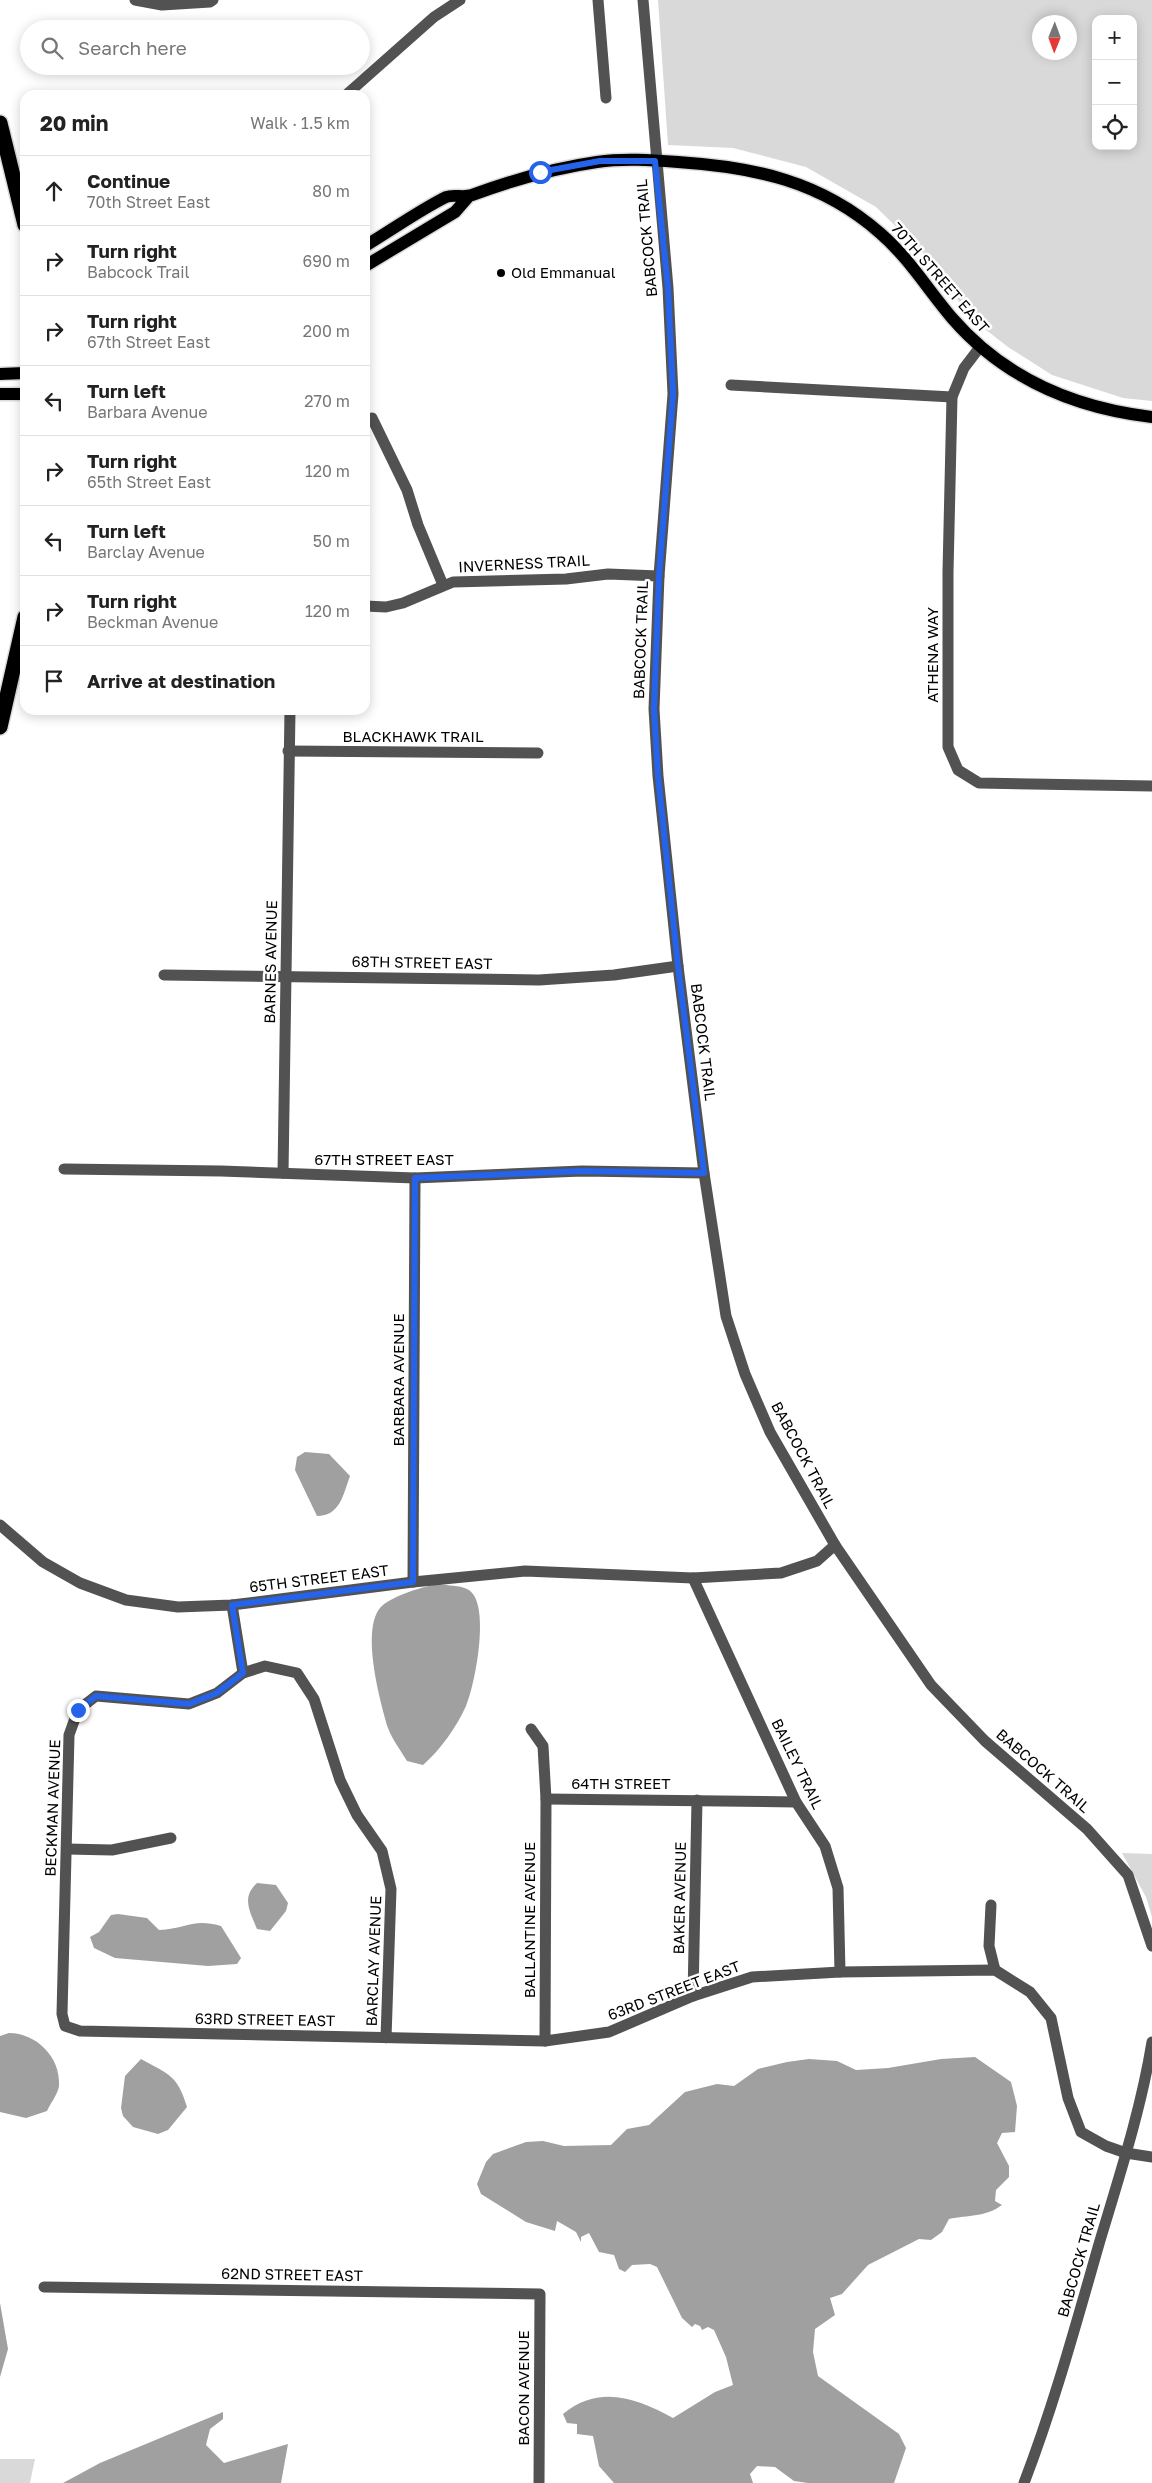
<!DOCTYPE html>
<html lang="en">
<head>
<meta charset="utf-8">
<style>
  body { margin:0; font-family:"Golos Text",sans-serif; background:#f2f2f2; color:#222 }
  .controls { position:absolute; right:15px; top:15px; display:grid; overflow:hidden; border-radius:10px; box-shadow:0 2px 12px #0003 }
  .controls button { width:45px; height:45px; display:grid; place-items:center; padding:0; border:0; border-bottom:1px solid #e0e0e0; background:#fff; color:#222; font:25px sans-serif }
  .compass { position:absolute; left:1032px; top:15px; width:45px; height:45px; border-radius:50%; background:#fff; box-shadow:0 2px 12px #0003; rotate:181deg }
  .stop { position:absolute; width:15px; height:15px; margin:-11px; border:4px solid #2563eb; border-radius:50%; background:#fff }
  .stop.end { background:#2563eb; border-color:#fff; box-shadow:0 1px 5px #0008 }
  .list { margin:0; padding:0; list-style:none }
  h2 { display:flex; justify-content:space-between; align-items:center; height:65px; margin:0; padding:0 20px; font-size:21px }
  h2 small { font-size:16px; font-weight:400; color:#767676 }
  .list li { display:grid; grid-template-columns:32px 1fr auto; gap:15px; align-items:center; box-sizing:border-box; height:70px; padding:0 20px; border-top:1px solid #e0e0e0 }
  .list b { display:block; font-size:19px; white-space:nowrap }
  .list p { margin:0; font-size:16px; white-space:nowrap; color:#767676 }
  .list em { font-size:16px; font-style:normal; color:#767676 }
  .icon { flex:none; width:28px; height:28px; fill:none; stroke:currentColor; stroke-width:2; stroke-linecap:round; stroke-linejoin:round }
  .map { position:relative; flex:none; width:1152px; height:2483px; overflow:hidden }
  .search { position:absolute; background:#fff; box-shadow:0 2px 12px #0003; left:20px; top:20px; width:350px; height:55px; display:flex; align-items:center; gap:12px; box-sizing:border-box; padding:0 18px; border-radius:28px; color:#767676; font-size:19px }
  .panel { position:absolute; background:#fff; box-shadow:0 2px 12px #0003; left:20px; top:90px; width:350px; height:625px; border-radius:15px }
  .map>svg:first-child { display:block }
</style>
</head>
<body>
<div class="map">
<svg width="1152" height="2483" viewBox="0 0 1152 2483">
  <rect width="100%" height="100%" fill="#fff"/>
  <g fill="#d9d9d9" fill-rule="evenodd">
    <path d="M 658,0 L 1152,0 L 1152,401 L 1123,398 L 1052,375 L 1008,347 L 972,319 L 922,252 L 876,207 L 806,167 L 733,148 L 668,145 ZM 1096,19 L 1133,19 L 1133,146 L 1096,146 ZM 1070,22 L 1070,52 L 1040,52 L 1040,22 Z"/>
    <path d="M 1122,1853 L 1152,1854 L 1152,1917 L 1146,1897 Z"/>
    <path d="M 0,2459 L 35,2459 L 30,2483 L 0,2483 Z"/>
  </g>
  <g fill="#a0a0a0">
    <path d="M 305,1452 L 329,1454 L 350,1476 C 343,1495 340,1516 317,1516 L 295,1470 L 297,1457 Z"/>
    <path d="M 440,1584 C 448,1586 459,1585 467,1589 C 492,1600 475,1686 466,1706 C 456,1728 441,1749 423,1765 L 407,1761 C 401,1751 392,1739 388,1728 C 380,1701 361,1631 380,1608 C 389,1597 426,1585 440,1584 Z"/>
    <path d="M 257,1883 L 276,1885 L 288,1903 L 286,1911 L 270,1931 L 257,1929 C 250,1912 241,1897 257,1883 Z"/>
    <path d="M 118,1914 L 147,1918 L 159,1930 C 186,1929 193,1918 221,1926 L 241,1958 L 237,1964 L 208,1966 L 115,1958 L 94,1948 L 90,1937 L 99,1932 L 111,1915 Z"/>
    <path d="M 9,2033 C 36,2033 61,2057 59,2086 C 58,2094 50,2104 47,2111 L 26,2118 L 0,2112 L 0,2036 Z"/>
    <path d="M 975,2057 L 1011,2082 L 1017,2106 L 1015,2132 L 1002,2133 L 997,2143 L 1009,2166 L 1009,2177 L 996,2190 L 995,2201 L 1002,2205 C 986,2217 968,2215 949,2219 L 942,2232 L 931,2240 L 919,2239 L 868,2265 L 842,2294 L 830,2298 L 835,2315 L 815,2329 L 813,2352 L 818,2376 L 899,2434 L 906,2448 L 894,2483 L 808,2483 L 794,2481 L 775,2467 L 757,2466 L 750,2474 L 753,2483 L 614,2483 L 599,2466 L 593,2436 L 577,2434 L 577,2424 L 567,2423 L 563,2414 C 599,2384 637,2398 673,2418 L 715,2392 L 733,2385 L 726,2357 L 714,2330 L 708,2327 L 702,2330 L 700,2326 L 695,2324 L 692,2327 L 682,2318 L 657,2267 L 650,2264 L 632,2265 L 625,2272 L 619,2269 L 614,2255 L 599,2252 L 589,2233 L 581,2237 L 581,2242 L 576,2232 L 557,2221 L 555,2231 L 526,2222 L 481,2194 L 477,2184 L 486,2162 L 493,2154 L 526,2142 L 543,2141 L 564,2146 L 611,2145 L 627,2129 L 649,2125 L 685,2092 L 717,2084 L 734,2086 L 758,2069 L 787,2062 L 809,2059 L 837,2061 L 856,2070 L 888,2068 L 941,2059 Z"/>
    <path d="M 141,2059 C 169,2075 177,2074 187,2107 L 168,2130 L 158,2134 L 133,2127 L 123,2116 L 121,2108 L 125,2076 Z"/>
    <path d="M 0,2303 L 8,2349 L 0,2377 Z"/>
    <path d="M 223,2412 L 223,2419 L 210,2429 L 206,2445 L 224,2463 L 288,2444 L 281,2483 L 63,2483 L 100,2463 Z"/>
  </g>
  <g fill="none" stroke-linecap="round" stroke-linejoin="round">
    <defs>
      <g id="major">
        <path d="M 365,246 C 392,230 418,211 446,197 C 454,194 463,198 472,195 C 513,180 554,168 597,162 C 623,158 652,160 678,162 C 754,167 821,181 880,233 C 909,258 928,290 952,318 C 1004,378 1075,408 1152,417"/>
        <path d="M 365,266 L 455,212 L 469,196"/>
        <path d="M 0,374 L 25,373"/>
        <path d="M 0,394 L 25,394"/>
      </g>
      <g id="highway">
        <path d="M 0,123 L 25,225"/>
        <path d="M 0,727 L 25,617"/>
      </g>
    </defs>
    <use href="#major" stroke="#dbdbdb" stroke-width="15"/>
    <use href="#highway" stroke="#dbdbdb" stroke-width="18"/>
    <g stroke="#525252" stroke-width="11">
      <path d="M 135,0 L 162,5 L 210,2 L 213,0"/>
      <path d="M 598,0 L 606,98"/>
      <path d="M 643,0 L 668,288 L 673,394 L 659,576 L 654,709 L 658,776 L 678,966 L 704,1173 L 726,1316 L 745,1374 L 770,1432 L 835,1545 L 931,1685 L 985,1741 L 1087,1829 L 1128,1875 L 1152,1946"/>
      <path d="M 346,95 L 434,17 L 460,0"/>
      <path d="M 980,347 L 964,368 L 952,397 L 948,572 L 948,747 L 958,770 L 979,783 L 1152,786"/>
      <path d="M 731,385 L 952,397"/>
      <path d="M 372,418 L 407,490 L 418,525 L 443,585"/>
      <path d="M 365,606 L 386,607 L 403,603 L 453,582 L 566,579 L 608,574 L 659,576"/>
      <path d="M 288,751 L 538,753"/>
      <path d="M 164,975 L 539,980 L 614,975 L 678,966"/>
      <path d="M 64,1169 L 221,1171 L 415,1178 L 582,1171 L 704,1173"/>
      <path d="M 283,1173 L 290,710"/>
      <path d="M 0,1525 L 43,1562 L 80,1583 L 126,1600 L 178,1607 L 232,1605 L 413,1582 L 525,1571 L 693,1578 L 781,1573 L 817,1561 L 835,1545"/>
      <path d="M 693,1578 L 796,1802 L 825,1846 L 838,1888 L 840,1972"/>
      <path d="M 413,1582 L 415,1178"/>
      <path d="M 232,1605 L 243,1673"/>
      <path d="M 531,1729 L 543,1746 L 546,1799 L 545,2041"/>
      <path d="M 546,1799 L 796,1802"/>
      <path d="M 67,1849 L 112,1850 L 171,1838"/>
      <path d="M 991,1905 L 989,1946 L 995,1970"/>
      <path d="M 693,1996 L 697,1800"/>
      <path d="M 386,2038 L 391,1889 L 382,1851 L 357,1815 L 340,1780 L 314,1699 L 297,1673 L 265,1666 L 243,1673 L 217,1693 L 189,1704 L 96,1696 L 78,1710 L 69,1735 L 62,2014 L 65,2026 L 80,2031 L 545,2041 L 609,2032 L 693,1996 L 752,1977 L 840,1972 L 995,1970 L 1030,1992 L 1051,2018 L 1068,2098 L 1081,2132 L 1106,2146 L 1126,2153 L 1152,2157"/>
      <path d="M 44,2287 L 540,2294 L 539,2483"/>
      <path d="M 1024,2483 C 1054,2405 1076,2324 1099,2244 C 1119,2177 1141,2110 1152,2042"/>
    </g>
    <use href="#major" stroke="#000" stroke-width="12"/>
    <use href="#highway" stroke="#000" stroke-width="15"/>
  </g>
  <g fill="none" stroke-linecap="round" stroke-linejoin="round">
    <path stroke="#2563eb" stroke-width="6" d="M 78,1710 L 96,1696 L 189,1704 L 217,1693 L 243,1673 L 232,1605 L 413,1582 L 415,1178 L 582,1171 L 704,1173 L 678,966 L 658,776 L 654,708 L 659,576 L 673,394 L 668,288 L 655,161 L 600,161 L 540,172"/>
  </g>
  <circle fill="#000" stroke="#fff" stroke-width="2" cx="501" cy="273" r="5"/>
  <g text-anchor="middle" stroke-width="5" stroke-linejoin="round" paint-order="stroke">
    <g font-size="15" fill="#000" stroke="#fff">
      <text transform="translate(647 238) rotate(-95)" y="5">BABCOCK TRAIL</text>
      <text transform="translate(940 278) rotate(49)" y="5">70TH STREET EAST</text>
      <text transform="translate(524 564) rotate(-3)" y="5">INVERNESS TRAIL</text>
      <text transform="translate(641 640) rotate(-88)" y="5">BABCOCK TRAIL</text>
      <text transform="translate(933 655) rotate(-90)" y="5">ATHENA WAY</text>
      <text x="413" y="742">BLACKHAWK TRAIL</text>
      <text transform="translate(271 962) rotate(-89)" y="5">BARNES AVENUE</text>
      <text transform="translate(422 963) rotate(1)" y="5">68TH STREET EAST</text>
      <text transform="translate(703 1042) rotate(83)" y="5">BABCOCK TRAIL</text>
      <text x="384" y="1165">67TH STREET EAST</text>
      <text transform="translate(399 1380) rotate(-90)" y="5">BARBARA AVENUE</text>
      <text transform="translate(803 1455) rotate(62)" y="5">BABCOCK TRAIL</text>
      <text transform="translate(319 1579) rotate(-7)" y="5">65TH STREET EAST</text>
      <text transform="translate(797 1764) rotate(64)" y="5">BAILEY TRAIL</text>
      <text transform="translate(1043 1771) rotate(41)" y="5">BABCOCK TRAIL</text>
      <text x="621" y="1789">64TH STREET</text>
      <text transform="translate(53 1808) rotate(-88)" y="5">BECKMAN AVENUE</text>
      <text transform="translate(680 1898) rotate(-89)" y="5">BAKER AVENUE</text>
      <text transform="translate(530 1920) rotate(-90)" y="5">BALLANTINE AVENUE</text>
      <text transform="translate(374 1961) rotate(-88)" y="5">BARCLAY AVENUE</text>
      <text transform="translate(674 1991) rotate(-21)" y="5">63RD STREET EAST</text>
      <text transform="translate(265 2020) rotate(1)" y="5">63RD STREET EAST</text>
      <text transform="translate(1079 2260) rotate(-74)" y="5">BABCOCK TRAIL</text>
      <text transform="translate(292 2275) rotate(1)" y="5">62ND STREET EAST</text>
      <text transform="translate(524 2388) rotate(-90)" y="5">BACON AVENUE</text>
    </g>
    <g font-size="15" fill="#000" stroke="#fff" text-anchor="start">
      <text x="511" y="278">Old Emmanual</text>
    </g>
  </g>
</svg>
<div class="controls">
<button>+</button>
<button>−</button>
<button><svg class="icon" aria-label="locate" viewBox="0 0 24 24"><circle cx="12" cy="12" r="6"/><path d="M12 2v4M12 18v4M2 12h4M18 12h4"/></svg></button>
</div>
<svg class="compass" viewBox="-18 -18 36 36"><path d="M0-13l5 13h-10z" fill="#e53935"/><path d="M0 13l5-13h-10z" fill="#767676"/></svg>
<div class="stop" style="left:540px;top:172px"></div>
<div class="stop end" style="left:78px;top:1710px"></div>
<div class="search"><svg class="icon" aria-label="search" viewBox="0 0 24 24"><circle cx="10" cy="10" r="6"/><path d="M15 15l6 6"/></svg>Search here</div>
<section class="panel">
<h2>20 min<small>Walk · 1.5 km</small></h2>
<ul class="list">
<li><svg class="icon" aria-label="ahead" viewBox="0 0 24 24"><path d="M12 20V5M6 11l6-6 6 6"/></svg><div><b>Continue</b><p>70th Street East</p></div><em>80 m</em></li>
<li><svg class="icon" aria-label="right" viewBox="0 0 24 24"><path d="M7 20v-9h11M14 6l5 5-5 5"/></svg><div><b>Turn right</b><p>Babcock Trail</p></div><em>690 m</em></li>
<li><svg class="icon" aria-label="right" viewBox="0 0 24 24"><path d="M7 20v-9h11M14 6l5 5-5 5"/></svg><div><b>Turn right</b><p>67th Street East</p></div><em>200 m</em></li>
<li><svg class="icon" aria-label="left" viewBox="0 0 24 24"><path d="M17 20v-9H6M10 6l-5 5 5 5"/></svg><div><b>Turn left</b><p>Barbara Avenue</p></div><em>270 m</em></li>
<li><svg class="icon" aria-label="right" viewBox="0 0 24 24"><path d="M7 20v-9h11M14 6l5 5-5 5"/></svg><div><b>Turn right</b><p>65th Street East</p></div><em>120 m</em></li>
<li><svg class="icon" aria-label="left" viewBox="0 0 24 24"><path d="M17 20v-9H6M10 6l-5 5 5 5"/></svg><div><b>Turn left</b><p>Barclay Avenue</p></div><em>50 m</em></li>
<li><svg class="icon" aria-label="right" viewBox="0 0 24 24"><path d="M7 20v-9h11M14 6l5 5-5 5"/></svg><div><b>Turn right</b><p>Beckman Avenue</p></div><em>120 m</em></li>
<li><svg class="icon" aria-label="arrive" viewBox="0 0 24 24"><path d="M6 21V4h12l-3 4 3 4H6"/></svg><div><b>Arrive at destination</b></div></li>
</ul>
</section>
</div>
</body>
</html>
